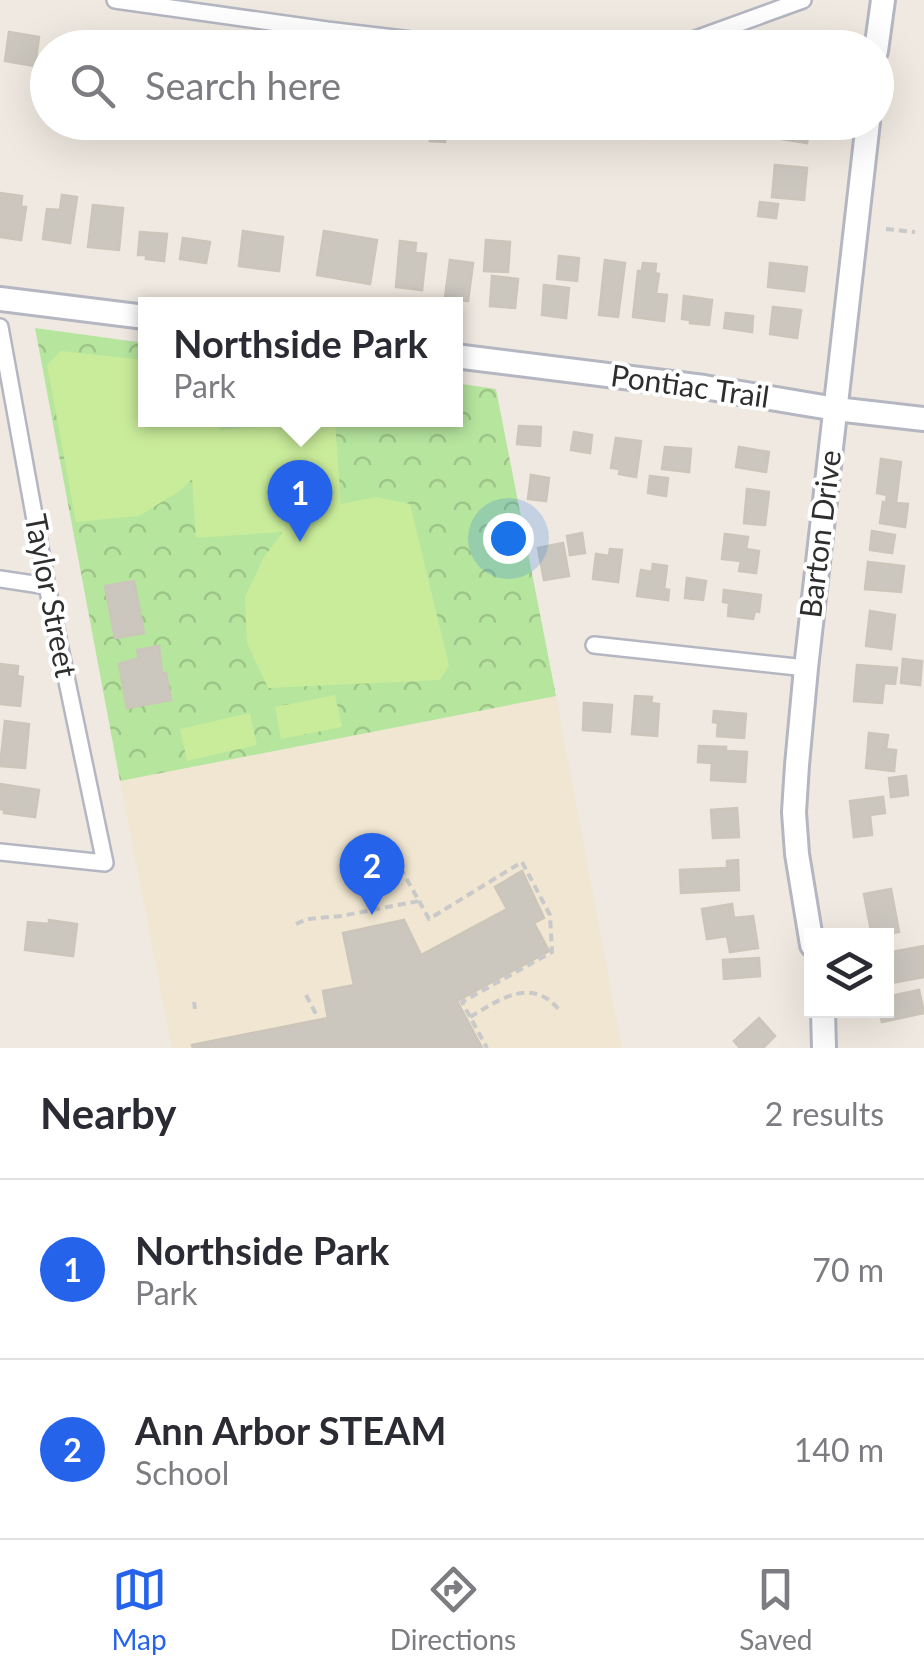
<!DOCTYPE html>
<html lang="en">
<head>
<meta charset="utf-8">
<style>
  body { margin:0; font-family:Lato,sans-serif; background:#f7f7f7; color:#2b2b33 }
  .controls { position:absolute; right:30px; bottom:30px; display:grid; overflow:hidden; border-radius:0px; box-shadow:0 10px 40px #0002 }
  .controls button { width:90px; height:90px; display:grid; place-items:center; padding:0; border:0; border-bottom:2px solid #e1e1e2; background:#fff; color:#2b2b33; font:50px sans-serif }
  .you { position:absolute; left:508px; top:538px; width:35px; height:35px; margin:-25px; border:8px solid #fff; border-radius:50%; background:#1a73e8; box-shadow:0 0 0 15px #1a73e833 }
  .badge { display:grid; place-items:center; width:65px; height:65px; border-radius:50%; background:#2563eb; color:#fff; font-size:32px; font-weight:700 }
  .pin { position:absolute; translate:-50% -82px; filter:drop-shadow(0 2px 5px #0008) }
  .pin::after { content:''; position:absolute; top:52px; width:35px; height:30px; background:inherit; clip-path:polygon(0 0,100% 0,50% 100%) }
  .popup { position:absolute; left:138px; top:297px; width:325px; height:130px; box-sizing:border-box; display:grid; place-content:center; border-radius:0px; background:#fff; filter:drop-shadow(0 2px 8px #0005); font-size:32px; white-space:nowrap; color:#7c7c81 }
  .popup b { font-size:38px; color:#2b2b33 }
  .popup::after { content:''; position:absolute; left:50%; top:100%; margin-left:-20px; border:20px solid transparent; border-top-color:#fff }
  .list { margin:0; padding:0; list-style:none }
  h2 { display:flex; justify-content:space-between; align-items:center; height:130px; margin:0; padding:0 40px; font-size:42px }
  h2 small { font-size:32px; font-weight:400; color:#7c7c81 }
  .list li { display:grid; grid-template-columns:65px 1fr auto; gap:30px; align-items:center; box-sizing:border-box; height:180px; padding:0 40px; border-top:2px solid #e1e1e2 }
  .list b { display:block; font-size:38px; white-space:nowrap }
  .list p { margin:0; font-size:32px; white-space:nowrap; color:#7c7c81 }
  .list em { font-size:32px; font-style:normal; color:#7c7c81 }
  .icon { flex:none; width:55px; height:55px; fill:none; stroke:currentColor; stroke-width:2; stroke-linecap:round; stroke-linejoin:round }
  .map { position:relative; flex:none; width:924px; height:1048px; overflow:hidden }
  .search { position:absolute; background:#fff; box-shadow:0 10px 40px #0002; left:30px; right:30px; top:30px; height:110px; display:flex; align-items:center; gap:25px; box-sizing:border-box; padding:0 35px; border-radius:55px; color:#7c7c81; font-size:38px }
  .sheet { height:490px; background:#fff }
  nav { display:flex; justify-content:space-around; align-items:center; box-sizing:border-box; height:140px; border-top:2px solid #e1e1e2; background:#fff; font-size:28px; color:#7c7c81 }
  nav a { display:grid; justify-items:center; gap:5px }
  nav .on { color:#2563eb }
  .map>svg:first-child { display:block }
</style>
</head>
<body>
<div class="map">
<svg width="924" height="1048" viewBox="0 0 924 1048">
  <defs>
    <pattern id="forest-crowns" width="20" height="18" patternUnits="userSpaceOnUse" patternTransform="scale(2.5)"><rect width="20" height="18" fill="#b6e59e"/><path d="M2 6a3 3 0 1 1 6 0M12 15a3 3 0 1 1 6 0" fill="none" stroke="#9dc588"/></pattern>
  </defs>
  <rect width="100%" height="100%" fill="#efe9e1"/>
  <path fill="#f0e6d1" d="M 556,696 L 622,1048 L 172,1048 L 120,781 Z"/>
  <path fill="url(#forest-crowns)" d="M 35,328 L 145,343 L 145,420 L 455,420 L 455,383 L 496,389 L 556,696 L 120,781 Z"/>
  <g fill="#c9ec9a">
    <path d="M 61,351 L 145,360 L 145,420 L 222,420 L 220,430 L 335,422 L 341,504 L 376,497 L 410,504 L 449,665 L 440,680 L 268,688 L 247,643 L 245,597 L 264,557 L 283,532 L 196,538 L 192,479 L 181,490 L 139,516 L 76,522 L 47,365 Z"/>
    <path d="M 335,695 L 342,727 L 281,739 L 275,707 Z"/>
    <path d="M 250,713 L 257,745 L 187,761 L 180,729 Z"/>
  </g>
  <g fill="#cbc7bf" stroke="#cbc5ba" stroke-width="2.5">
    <path d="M 9,32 L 39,37 L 35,66 L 5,61 Z"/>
    <path d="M 565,122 L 604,122 L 601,137 L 564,129 Z"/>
    <path d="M 623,122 L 642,122 L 640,139 L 611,136 L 612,125 L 623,127 Z"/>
    <path d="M 693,122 L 692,138 L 669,136 L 670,123 Z"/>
    <path d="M 777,122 L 810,123 L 807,143 L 775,138 Z"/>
    <path d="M 431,124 L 445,124 L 445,142 L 430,141 Z"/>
    <path d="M 775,165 L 807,168 L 804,200 L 772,197 Z"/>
    <path d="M 0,193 L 22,196 L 21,207 L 26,207 L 21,240 L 0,237 Z"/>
    <path d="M 62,195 L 77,197 L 70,243 L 43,239 L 47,209 L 60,210 Z"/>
    <path d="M 760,202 L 778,204 L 776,218 L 758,216 Z"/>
    <path d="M 93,205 L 123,208 L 119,250 L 88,247 Z"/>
    <path d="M 243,231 L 283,237 L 279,271 L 239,266 Z"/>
    <path d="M 324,231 L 377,240 L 370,284 L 317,275 Z"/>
    <path d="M 140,232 L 167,234 L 164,261 L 146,259 L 146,255 L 138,255 Z"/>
    <path d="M 183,238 L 210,242 L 206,263 L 180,259 Z"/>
    <path d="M 486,240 L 510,242 L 508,272 L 484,271 Z"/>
    <path d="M 400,241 L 416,243 L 415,253 L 426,254 L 422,290 L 396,287 Z"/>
    <path d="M 559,256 L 579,258 L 577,281 L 557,279 Z"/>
    <path d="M 450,260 L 473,263 L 468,301 L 445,298 Z"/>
    <path d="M 605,260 L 625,263 L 618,317 L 599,315 Z"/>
    <path d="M 643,263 L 656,264 L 655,273 L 659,274 L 656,294 L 667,295 L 664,321 L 633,317 L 638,271 L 642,271 Z"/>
    <path d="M 770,263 L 807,267 L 804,291 L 768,287 Z"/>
    <path d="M 492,276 L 518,279 L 515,308 L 490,306 Z"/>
    <path d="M 544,285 L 569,288 L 566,318 L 542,315 Z"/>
    <path d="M 684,296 L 712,300 L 709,325 L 690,323 L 690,320 L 682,319 Z"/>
    <path d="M 773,307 L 801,310 L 797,338 L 770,334 Z"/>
    <path d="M 726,313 L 753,316 L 752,332 L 724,328 Z"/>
    <path d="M 519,426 L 541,427 L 540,446 L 517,444 Z"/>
    <path d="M 574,432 L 592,435 L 590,453 L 571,450 Z"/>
    <path d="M 616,438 L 641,441 L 636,477 L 619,474 L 620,469 L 611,468 Z"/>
    <path d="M 665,447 L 691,449 L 689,472 L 662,469 Z"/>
    <path d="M 739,447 L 769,452 L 766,472 L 736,467 Z"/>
    <path d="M 881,459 L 901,462 L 896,503 L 908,504 L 905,527 L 880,523 L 883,502 L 886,503 L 887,495 L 877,493 Z"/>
    <path d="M 531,475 L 549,478 L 546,501 L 528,499 Z"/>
    <path d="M 650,476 L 668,478 L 666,496 L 648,493 Z"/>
    <path d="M 747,489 L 769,492 L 765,525 L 744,523 Z"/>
    <path d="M 872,531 L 895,535 L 892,553 L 870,550 Z"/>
    <path d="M 582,533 L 585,553 L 570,555 L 567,536 Z"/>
    <path d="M 725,534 L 748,537 L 746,549 L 759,551 L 756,573 L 739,571 L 741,561 L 722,559 Z"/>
    <path d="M 563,543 L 569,576 L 544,580 L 538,548 Z"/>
    <path d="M 610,549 L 622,550 L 618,582 L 593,579 L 596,554 L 609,556 Z"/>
    <path d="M 868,562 L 904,566 L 901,592 L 865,589 Z"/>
    <path d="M 653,564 L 667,566 L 664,589 L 669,590 L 668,600 L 637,596 L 641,570 L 652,572 Z"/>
    <path d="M 687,578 L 706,581 L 703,600 L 685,598 Z"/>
    <path d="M 134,581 L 144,633 L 115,638 L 105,586 Z"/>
    <path d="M 724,590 L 761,595 L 759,612 L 755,611 L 753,619 L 728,616 L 729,603 L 723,602 Z"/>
    <path d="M 870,611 L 895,615 L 891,649 L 866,646 Z"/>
    <path d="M 159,646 L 162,674 L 166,673 L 171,700 L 127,708 L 119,664 L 139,658 L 137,650 Z"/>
    <path d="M 903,659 L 922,661 L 920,685 L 901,683 Z"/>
    <path d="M 0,664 L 18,666 L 17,676 L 23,677 L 20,706 L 0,704 Z"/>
    <path d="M 857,665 L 897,668 L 895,684 L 884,683 L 882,703 L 854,701 Z"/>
    <path d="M 635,696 L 652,697 L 651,703 L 659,704 L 657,736 L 632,734 Z"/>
    <path d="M 584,703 L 612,705 L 610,732 L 583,730 Z"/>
    <path d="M 714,711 L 746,714 L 744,738 L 717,736 L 718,723 L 713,722 Z"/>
    <path d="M 5,721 L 29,724 L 25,768 L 0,766 Z"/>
    <path d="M 869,733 L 888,735 L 886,749 L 896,750 L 894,771 L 866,768 Z"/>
    <path d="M 699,746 L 726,747 L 726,751 L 747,752 L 745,782 L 711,780 L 712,763 L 698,762 Z"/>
    <path d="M 906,776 L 908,795 L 891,797 L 889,778 Z"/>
    <path d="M 0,784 L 39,790 L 35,817 L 4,813 L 5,810 L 0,809 Z"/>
    <path d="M 883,797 L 885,813 L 870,815 L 872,835 L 854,837 L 850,801 Z"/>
    <path d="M 737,808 L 739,837 L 713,838 L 711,810 Z"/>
    <path d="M 738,860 L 739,890 L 681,893 L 680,870 L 727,868 L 727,861 Z"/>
    <path d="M 522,871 L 544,918 L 534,923 L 549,951 L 457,1001 L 482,1048 L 193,1048 L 192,1045 L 328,1018 L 323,991 L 354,985 L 343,933 L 404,920 L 421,955 L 507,909 L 495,887 Z"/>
    <path d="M 891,889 L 899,932 L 872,936 L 864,894 Z"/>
    <path d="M 732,904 L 734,918 L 753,916 L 758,948 L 730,952 L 727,936 L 707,939 L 702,909 Z"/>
    <path d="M 49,920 L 77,924 L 73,956 L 25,950 L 28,922 L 49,924 Z"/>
    <path d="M 924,946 L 924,977 L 891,983 L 890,977 L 886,978 L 886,953 Z"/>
    <path d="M 759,958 L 760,976 L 724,979 L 723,960 Z"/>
    <path d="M 919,990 L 924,1013 L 882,1022 L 879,1011 L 886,1011 L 886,997 Z"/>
    <path d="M 759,1018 L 775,1036 L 763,1048 L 740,1048 L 734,1041 Z"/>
  </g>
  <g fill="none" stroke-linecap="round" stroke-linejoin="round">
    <defs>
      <g id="minor">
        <path d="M 115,0 L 327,30 L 479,48"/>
        <path d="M 631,48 L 679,45 L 803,0"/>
        <path d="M 0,327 L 47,586 L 105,863 L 0,852"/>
        <path d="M 0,579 L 47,586"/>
        <path d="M 594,645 L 806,668"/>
      </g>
      <g id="secondary">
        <path d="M 876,51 L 883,0"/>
        <path d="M 0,299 L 145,317"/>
        <path d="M 455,356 L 704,387 L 836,409 L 924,419"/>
        <path d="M 812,945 L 797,854 L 794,812 L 797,765 L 806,668 L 868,122"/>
        <path d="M 823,1011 L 824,1048"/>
      </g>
    </defs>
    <use href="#minor" stroke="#b4b7c1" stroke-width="20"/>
    <use href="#secondary" stroke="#b4b7c1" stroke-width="28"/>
    <g stroke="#c9c9c9" stroke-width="4" stroke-dasharray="8 5" stroke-linecap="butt">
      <path d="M 886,229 L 915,232"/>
      <path d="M 419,901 L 429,919 L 522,862 L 550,915 L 552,952 L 462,1002 L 487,1048"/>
      <path d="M 296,924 L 307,919 L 341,916 L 419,901 L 391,851"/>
      <path d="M 306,995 L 316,1014"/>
      <path d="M 194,1002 L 195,1009"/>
      <path d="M 470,1017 C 501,999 532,975 561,1012"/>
    </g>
    <use href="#minor" stroke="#fff" stroke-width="15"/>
    <use href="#secondary" stroke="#fff" stroke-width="22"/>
  </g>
  <g text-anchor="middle" stroke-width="8" stroke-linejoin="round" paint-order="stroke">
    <g font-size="30" fill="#2e2e2e" stroke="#fff">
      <text transform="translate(690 387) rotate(8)" y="10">Pontiac Trail</text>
      <text transform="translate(821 534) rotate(-83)" y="10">Barton Drive</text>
      <text transform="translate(50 596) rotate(79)" y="10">Taylor Street</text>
    </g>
  </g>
</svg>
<div class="controls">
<button><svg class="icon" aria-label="layers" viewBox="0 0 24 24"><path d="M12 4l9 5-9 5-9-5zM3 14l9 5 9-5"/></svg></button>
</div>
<div class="you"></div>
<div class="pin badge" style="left:300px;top:542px">1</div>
<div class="popup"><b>Northside Park</b>Park</div>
<div class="pin badge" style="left:372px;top:915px">2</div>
<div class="search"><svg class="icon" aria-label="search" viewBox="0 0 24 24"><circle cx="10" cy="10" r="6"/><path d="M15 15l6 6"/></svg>Search here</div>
</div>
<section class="sheet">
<h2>Nearby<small>2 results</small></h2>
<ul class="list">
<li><span class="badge">1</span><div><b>Northside Park</b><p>Park</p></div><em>70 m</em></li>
<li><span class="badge">2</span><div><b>Ann Arbor STEAM</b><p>School</p></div><em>140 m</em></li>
</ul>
</section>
<nav>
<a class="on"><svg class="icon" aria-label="map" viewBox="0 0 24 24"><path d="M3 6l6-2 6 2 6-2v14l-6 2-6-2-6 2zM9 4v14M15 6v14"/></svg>Map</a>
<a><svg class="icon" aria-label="directions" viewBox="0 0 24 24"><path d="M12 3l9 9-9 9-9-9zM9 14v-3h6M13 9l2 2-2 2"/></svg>Directions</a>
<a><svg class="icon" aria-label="saved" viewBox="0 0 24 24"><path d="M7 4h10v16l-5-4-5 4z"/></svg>Saved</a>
</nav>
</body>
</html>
